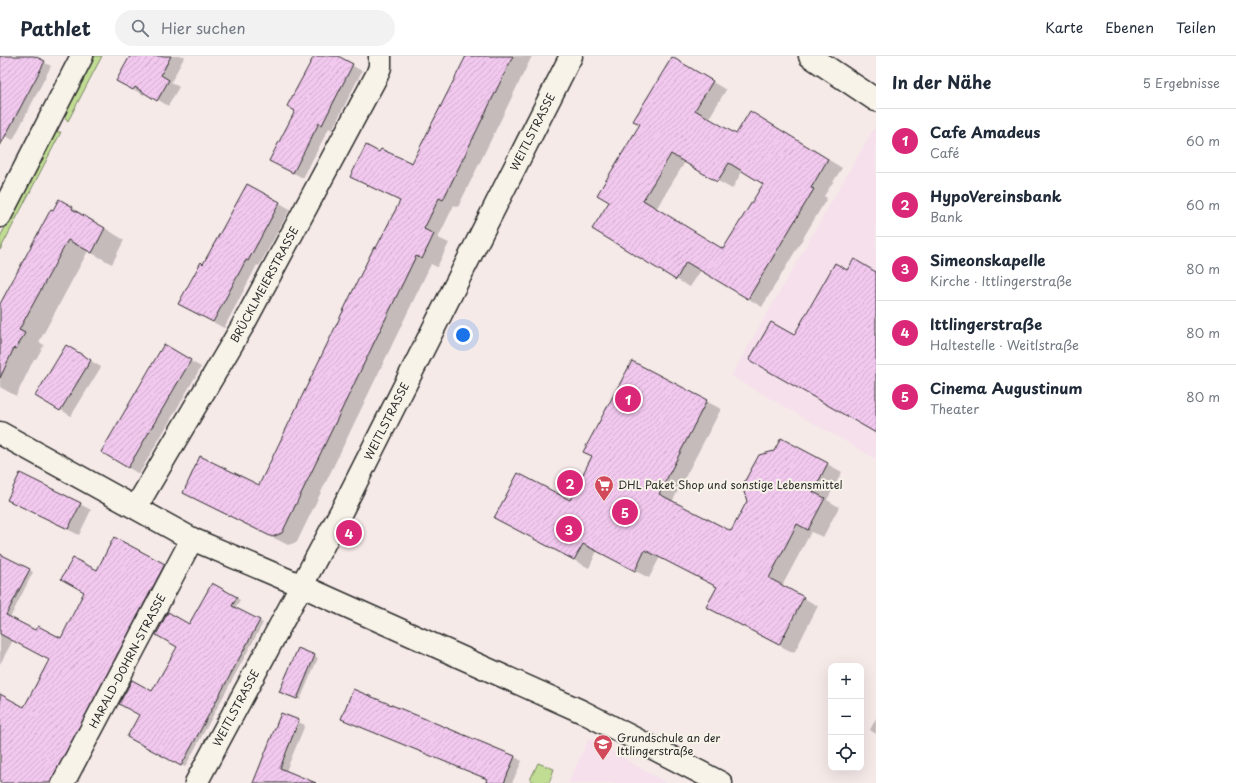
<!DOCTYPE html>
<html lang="de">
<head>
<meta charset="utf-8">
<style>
  body { margin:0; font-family:"Playpen Sans",sans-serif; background:#f2f2f3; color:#1f2937 }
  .controls { position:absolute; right:12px; bottom:12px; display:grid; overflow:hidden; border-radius:8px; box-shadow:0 4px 16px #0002 }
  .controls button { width:36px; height:36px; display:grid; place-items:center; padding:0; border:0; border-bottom:1px solid #e0e1e3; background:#fff; color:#1f2937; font:20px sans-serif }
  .you { position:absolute; left:463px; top:279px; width:14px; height:14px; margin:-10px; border:3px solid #fff; border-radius:50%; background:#1a73e8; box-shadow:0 0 0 6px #1a73e833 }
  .badge { display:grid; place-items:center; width:26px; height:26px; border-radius:50%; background:#db2777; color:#fff; font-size:13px; font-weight:700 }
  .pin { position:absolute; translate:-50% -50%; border:2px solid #fff; box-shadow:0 1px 4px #0006 }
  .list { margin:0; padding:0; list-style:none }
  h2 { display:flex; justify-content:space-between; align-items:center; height:52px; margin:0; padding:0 16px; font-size:17px }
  h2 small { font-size:13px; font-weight:400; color:#747a83 }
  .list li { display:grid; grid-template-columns:26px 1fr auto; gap:12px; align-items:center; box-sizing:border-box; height:64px; padding:0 16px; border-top:1px solid #e0e1e3 }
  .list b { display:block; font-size:15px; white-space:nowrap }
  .list p { margin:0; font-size:13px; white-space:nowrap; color:#747a83 }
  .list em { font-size:13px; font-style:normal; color:#747a83 }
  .icon { flex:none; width:22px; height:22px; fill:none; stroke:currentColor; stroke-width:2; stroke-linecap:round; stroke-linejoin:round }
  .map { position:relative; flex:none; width:876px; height:727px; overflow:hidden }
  header { display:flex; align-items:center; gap:24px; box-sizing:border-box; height:56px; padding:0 20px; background:#fff; border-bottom:1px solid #e0e1e3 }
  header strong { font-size:19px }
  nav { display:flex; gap:22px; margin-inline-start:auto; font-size:14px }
  .search { width:280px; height:36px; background:#f2f2f3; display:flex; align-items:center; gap:10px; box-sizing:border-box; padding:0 14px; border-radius:22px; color:#747a83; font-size:15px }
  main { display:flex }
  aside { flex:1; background:#fff }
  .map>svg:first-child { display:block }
</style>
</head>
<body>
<header>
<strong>Pathlet</strong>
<div class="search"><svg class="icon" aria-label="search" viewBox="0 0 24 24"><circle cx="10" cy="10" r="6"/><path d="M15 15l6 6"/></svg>Hier suchen</div>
<nav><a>Karte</a><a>Ebenen</a><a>Teilen</a></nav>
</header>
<main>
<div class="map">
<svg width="876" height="727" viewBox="0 0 876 727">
  <defs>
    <pattern id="building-hatch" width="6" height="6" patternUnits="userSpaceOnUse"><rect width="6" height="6" fill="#f2c8ef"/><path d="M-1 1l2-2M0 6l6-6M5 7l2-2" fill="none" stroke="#d0accd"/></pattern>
  </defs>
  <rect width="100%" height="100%" fill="#f6eae9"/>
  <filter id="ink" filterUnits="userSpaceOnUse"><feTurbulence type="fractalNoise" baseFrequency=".025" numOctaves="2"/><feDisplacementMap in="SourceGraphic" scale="8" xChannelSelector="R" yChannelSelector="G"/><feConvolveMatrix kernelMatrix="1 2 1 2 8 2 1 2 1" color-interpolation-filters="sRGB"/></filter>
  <g filter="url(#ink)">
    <g fill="#f5e0eb">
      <path d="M 874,72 L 876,73 L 876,403 L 731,320 Z"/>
      <path d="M 589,682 L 666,727 L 568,727 Z"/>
    </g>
    <g fill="#c1dd94" stroke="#768460">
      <path d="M 95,0 L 102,0 L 68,65 L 63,59 Z"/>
      <path d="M 54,76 L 61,76 L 0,194 L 0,181 Z"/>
      <path d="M 538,707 L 554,713 L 549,727 L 537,727 L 530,724 Z"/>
    </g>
    <g fill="#0003" fill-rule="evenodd">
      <path d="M 0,0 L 32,0 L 51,10 L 13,84 L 0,77 Z"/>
      <path d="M 131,0 L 185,0 L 171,26 L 179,31 L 168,50 L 146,36 L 144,39 L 132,33 Z"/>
      <path d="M 315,0 L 335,0 L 362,15 L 332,74 L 329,72 L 303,122 L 280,110 Z"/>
      <path d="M 467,0 L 532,0 L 458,151 L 454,149 L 438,182 L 449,187 L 437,211 L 431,208 L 297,486 L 288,489 L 184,436 L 260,430 L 401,146 L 351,121 L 380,97 L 413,108 Z"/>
      <path d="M 686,10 L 726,34 L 709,62 L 736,79 L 764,64 L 842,112 L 824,140 L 827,142 L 762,251 L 701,214 L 690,231 L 676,223 L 610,145 ZM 685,106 L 732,133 L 743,114 L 764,127 L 724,194 L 656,153 Z"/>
      <path d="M 248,129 L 290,153 L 259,210 L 257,209 L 224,272 L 190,254 L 203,209 Z"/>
      <path d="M 60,144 L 124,184 L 112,208 L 88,195 L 39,286 L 44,289 L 36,303 L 34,303 L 16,340 L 0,331 L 0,250 Z"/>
      <path d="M 67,290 L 101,311 L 71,360 L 37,339 Z"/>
      <path d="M 164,290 L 201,311 L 139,418 L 102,396 Z"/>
      <path d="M 632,306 L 721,353 L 672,446 L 732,477 L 781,383 L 842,416 L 827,444 L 839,451 L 823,481 L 811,476 L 782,530 L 818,550 L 794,597 L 721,559 L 718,532 L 660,501 L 649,522 L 597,495 L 589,512 L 495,462 L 570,446 L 593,400 Z"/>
      <path d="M 80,448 L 91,454 L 79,479 L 19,449 Z"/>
      <path d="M 115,482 L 168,511 L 55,727 L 0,727 L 0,639 L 24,653 L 50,604 L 13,584 L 0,608 L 0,499 L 33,516 L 10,562 L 36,576 L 61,583 Z"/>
      <path d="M 212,528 L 240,544 L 235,552 L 263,567 L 185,711 L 129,680 Z"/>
      <path d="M 314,600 L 318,602 L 300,644 L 284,637 Z"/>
      <path d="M 282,659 L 305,669 L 286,715 L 314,727 L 254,727 Z"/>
      <path d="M 342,662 L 515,701 L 522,705 L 512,727 L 485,727 L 486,723 Z"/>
      <path d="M 876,662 L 876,678 L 870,674 Z"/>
    </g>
    <g fill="url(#building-hatch)" stroke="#2b2b2b" fill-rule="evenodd">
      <path d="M 0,0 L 34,0 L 45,5 L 0,90 Z"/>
      <path d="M 130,0 L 171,0 L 161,19 L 169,24 L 157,45 L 135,31 L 133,34 L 116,25 Z"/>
      <path d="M 314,0 L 338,0 L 353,8 L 322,69 L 319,67 L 293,117 L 269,105 L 295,55 L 287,50 Z"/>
      <path d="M 466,0 L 513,0 L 443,144 L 439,142 L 424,173 L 434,178 L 422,203 L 416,200 L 282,477 L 272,481 L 183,437 L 200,400 L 259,429 L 374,191 L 376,192 L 400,145 L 350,121 L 366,89 L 379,96 L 381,93 L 412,107 Z"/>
      <path d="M 672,1 L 713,25 L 695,54 L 736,78 L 750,55 L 828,103 L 811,132 L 814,133 L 748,243 L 686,206 L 676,224 L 592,173 L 609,146 L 597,139 L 640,68 L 633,65 ZM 671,98 L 717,126 L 729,107 L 763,128 L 723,193 L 643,144 Z"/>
      <path d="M 247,128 L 280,146 L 248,205 L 246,204 L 213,266 L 178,248 L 201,206 L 203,208 Z"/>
      <path d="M 59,143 L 73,151 L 72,153 L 105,172 L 92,197 L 68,184 L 19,274 L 25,277 L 16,293 L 14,292 L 0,322 L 0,248 L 51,153 L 53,154 Z"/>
      <path d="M 854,203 L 876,216 L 876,377 L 749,304 L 771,266 L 794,279 L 835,207 L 847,214 Z"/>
      <path d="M 164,288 L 191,304 L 128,412 L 101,396 Z"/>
      <path d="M 66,289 L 91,304 L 60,355 L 35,340 Z"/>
      <path d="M 632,305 L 707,344 L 659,438 L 731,475 L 747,445 L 742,430 L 759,399 L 774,395 L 781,382 L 828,407 L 813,436 L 825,442 L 808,474 L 797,468 L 769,522 L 804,541 L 779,589 L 706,551 L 717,531 L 645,494 L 635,515 L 583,488 L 574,504 L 494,462 L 518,417 L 570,444 L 592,400 L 583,396 Z"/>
      <path d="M 20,417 L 81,447 L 68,473 L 7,444 Z"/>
      <path d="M 114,481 L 165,508 L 50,727 L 0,727 L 0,638 L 24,651 L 49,604 L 0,578 L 0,498 L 30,513 L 6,559 L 35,574 L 38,570 L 61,582 L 84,536 L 61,523 L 73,502 L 97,514 Z"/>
      <path d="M 212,527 L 237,541 L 232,550 L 260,564 L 181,710 L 127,681 L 139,659 L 119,648 L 132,624 L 152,635 L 177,591 L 156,579 L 168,556 L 189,568 Z"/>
      <path d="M 298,592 L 315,599 L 297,643 L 279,636 Z"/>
      <path d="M 353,633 L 515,700 L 504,727 L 486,727 L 487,723 L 341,663 Z"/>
      <path d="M 281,657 L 299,664 L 280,712 L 316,727 L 253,727 Z"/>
    </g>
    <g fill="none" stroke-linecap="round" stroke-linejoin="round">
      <defs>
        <g id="minor">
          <path d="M 810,0 L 876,44"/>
          <path d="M 0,160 L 82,0"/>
          <path d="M 0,377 L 192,483 L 302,530 L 583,656 L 721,727"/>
          <path id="s1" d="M 136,451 L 242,271 L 377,19 L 380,11 L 380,0"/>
          <path id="s2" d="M 63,727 L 192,483"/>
          <path id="s3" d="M 196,727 L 342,454 L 571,0"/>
        </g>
      </defs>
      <use href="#minor" stroke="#2b2b2b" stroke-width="25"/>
      <use href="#minor" stroke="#f7f3e8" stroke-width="22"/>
    </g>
  </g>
  <defs>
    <symbol id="supermarket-pin" viewBox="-11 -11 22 30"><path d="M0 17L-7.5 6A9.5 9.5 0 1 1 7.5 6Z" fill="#d1495b" stroke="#f7f3e8"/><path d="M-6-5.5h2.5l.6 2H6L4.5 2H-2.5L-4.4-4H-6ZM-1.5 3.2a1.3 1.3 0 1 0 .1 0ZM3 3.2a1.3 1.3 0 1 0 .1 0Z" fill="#fff"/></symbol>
    <symbol id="school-pin" viewBox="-11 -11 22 30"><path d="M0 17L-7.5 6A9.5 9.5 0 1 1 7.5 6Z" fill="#d1495b" stroke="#f7f3e8"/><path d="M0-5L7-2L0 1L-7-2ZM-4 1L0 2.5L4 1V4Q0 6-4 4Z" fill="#fff"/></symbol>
  </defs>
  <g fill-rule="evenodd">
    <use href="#supermarket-pin" x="593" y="418" width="22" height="30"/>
    <use href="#school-pin" x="592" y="677" width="22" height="30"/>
  </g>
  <g text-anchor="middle" stroke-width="4" stroke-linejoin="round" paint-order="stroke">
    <g font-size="11" fill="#2b2b2b" stroke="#f7f3e8">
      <text dy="4" stroke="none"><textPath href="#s3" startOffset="733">WEITLSTRASSE</textPath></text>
      <text dy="4" stroke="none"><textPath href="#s1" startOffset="257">BRÜCKLMEIERSTRASSE</textPath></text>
      <text dy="4" stroke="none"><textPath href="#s3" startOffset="409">WEITLSTRASSE</textPath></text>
      <text dy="4" stroke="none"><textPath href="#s2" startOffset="138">HARALD-DOHRN-STRASSE</textPath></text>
      <text dy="4" stroke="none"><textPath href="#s3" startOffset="85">WEITLSTRASSE</textPath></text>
    </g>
    <g font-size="11" fill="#2b2b2b" stroke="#f7f3e8" text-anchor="start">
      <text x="618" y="433">DHL Paket Shop und sonstige Lebensmittel</text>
      <text x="617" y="686">Grundschule an der<tspan x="617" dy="13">Ittlingerstraße</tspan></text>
    </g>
  </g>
</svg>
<div class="controls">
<button>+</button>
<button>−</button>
<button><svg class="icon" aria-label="locate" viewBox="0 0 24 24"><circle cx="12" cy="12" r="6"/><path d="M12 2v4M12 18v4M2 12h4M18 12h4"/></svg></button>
</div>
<div class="you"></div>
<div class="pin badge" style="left:628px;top:343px">1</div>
<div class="pin badge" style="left:570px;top:427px">2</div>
<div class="pin badge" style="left:569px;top:473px">3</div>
<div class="pin badge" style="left:349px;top:477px">4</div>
<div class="pin badge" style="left:625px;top:456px">5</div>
</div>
<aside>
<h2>In der Nähe<small>5 Ergebnisse</small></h2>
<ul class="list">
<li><span class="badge">1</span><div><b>Cafe Amadeus</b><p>Café</p></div><em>60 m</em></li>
<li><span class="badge">2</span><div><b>HypoVereinsbank</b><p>Bank</p></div><em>60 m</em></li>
<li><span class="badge">3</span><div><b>Simeonskapelle</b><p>Kirche · Ittlingerstraße</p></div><em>80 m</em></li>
<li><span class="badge">4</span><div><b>Ittlingerstraße</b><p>Haltestelle · Weitlstraße</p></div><em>80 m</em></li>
<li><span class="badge">5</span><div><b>Cinema Augustinum</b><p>Theater</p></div><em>80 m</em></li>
</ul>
</aside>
</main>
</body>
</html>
